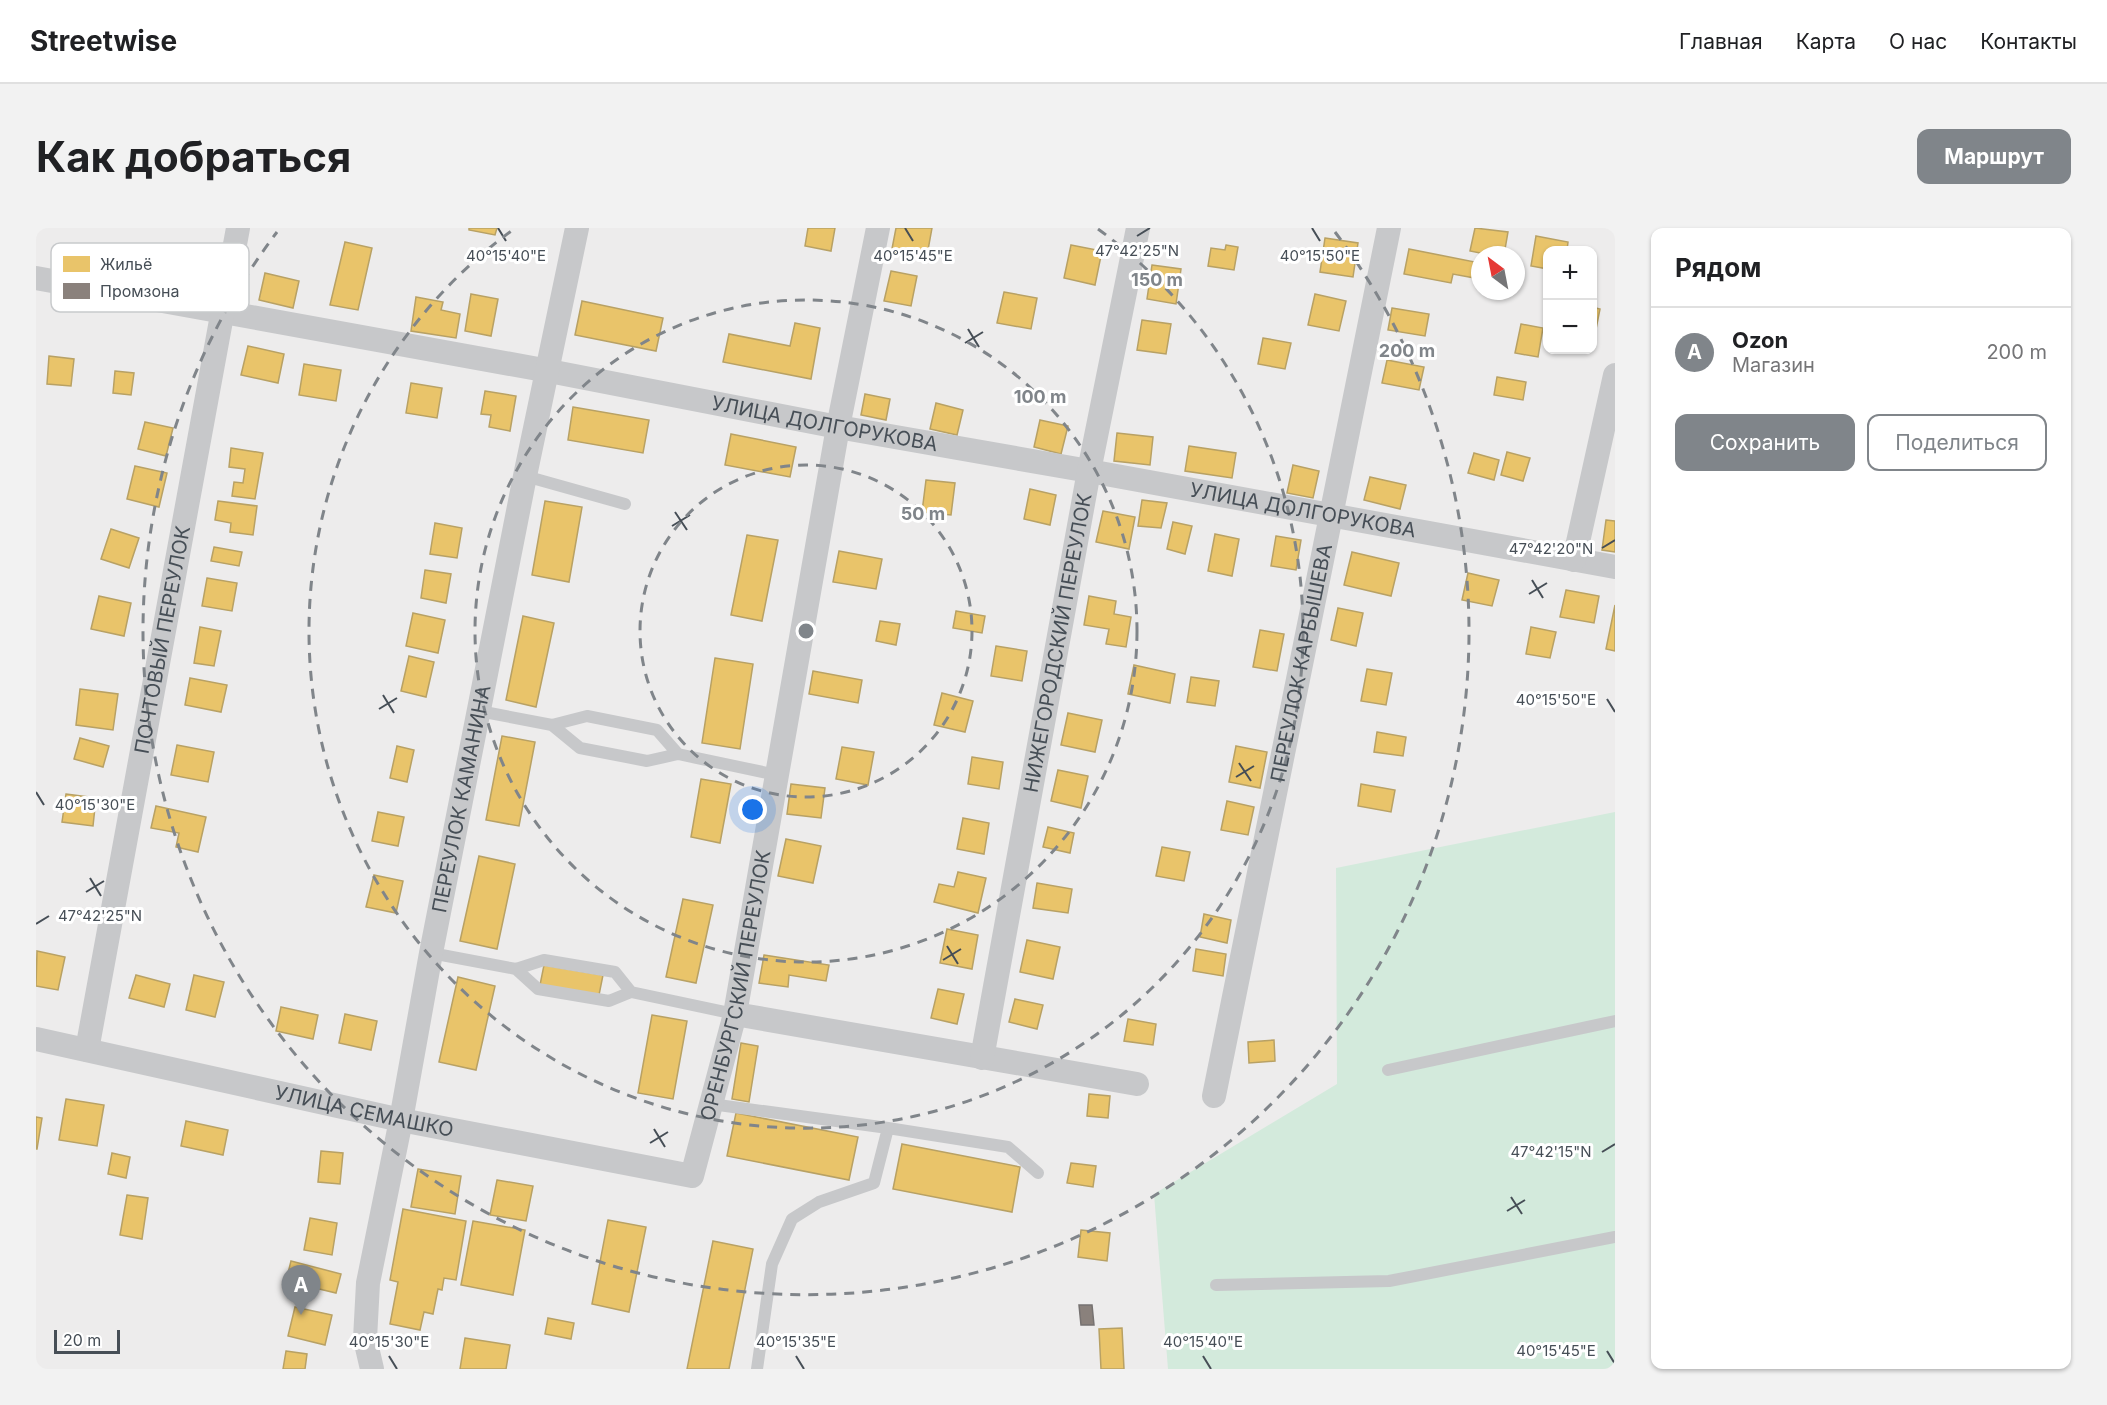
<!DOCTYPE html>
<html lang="ru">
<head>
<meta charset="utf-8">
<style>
  :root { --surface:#fff; --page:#f2f2f2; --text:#202124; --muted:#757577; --line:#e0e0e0; --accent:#80858a }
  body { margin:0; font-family:Inter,sans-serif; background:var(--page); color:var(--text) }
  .controls { position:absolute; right:18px; top:18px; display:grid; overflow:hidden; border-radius:12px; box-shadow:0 2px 4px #0004 }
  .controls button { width:54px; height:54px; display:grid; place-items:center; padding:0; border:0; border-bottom:2px solid var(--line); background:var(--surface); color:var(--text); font:30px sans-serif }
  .compass { position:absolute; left:1435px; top:18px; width:54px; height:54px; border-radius:50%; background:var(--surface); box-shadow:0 2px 4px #0004; rotate:328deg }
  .scale { position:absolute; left:18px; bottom:15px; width:66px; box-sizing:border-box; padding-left:6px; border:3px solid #464e56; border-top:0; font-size:16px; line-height:21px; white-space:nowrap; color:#464e56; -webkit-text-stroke:4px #fff; paint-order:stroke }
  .you { position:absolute; left:717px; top:582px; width:21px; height:21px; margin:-15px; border:4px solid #fff; border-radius:50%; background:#1a73e8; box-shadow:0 0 0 9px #1a73e833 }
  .badge { display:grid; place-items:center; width:39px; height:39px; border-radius:50%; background:var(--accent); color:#fff; font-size:20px; font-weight:700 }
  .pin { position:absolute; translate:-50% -50px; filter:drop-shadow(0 2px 3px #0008) }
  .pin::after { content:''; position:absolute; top:32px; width:21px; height:18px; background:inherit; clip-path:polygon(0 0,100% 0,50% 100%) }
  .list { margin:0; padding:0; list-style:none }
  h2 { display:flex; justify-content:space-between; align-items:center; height:78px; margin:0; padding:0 24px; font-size:26px }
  h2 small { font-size:20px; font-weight:400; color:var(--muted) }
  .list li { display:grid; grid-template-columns:39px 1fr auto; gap:18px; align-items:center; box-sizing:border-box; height:90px; padding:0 24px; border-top:2px solid var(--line) }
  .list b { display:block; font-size:22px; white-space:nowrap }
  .list p { margin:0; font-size:20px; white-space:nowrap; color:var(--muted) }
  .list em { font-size:20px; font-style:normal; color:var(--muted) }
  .actions { display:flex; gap:12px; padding:18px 24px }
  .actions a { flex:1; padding:14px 0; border:2px solid var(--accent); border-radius:12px; text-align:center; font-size:21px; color:var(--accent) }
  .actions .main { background:var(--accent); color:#fff }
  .map { position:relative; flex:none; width:1579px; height:1141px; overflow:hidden; border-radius:12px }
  header { display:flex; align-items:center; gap:36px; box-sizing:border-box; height:84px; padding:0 30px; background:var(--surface); border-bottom:2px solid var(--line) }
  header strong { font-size:28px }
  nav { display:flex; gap:33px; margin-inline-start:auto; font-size:21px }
  .intro { display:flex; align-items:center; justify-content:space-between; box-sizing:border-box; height:144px; padding:0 36px }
  h1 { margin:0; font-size:42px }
  .button { padding:15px 27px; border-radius:12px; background:var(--accent); color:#fff; font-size:21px; font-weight:700 }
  main { display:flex; gap:36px; padding:0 36px }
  aside { flex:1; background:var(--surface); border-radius:12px; box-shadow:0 2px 4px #0004 }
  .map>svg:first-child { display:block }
  .green { fill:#d3eadc }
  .homes { fill:#e9c46a; stroke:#b8a164; stroke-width:1.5 }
  .industry { fill:#8a817c; stroke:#767271; stroke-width:1.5 }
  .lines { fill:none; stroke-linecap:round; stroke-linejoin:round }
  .lane { stroke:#c7c8ca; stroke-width:12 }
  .street { stroke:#c7c8ca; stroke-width:24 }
  .ticks { fill:none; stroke:#464e56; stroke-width:2 }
  .ring { fill:none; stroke:#80858a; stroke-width:3; stroke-dasharray:10 8 }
  .labels { text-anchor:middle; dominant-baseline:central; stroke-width:6; stroke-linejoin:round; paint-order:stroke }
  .street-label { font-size:20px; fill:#464e56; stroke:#fff }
  .key { fill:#fff; stroke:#c8cacc; stroke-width:1.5 }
  .key-label { font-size:16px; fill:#464e56 }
  .ticks-label { font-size:15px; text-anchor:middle; fill:#464e56; stroke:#fff; stroke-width:6; stroke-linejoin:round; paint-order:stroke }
  .centre { fill:#80858a; stroke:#fff; stroke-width:3 }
  .ring-label { font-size:18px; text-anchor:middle; font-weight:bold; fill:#80858a; stroke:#fff; stroke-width:6; stroke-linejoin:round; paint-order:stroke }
</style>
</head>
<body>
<header>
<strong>Streetwise</strong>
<nav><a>Главная</a><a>Карта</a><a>О нас</a><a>Контакты</a></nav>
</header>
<div class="intro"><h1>Как добраться</h1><a class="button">Маршрут</a></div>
<main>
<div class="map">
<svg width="1579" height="1141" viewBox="0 0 1579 1141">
  <rect width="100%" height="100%" fill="#edecec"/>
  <path class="green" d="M1579,584V1141H1132L1118,966L1301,856L1300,640Z"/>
  <path class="homes" d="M433,0H461L459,7L433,2Z
    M772,0H799L795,23L769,18Z
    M860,0H896L890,33L855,26Z
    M1439,0L1472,4L1468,27H1454L1434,23Z
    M1500,8L1532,14L1531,22H1512V41L1495,38Z
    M1289,10L1322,15L1317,49L1284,44Z
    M309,14L336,20L322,82L294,77Z
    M1035,17L1066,23L1059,57L1028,50Z
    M1190,17L1202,19L1198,42L1172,38L1175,20L1189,22Z
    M1373,21L1444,35V51L1417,46L1415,55L1368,46Z
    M1116,37L1145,41L1140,76L1111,71Z
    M855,43L881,48L875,78L848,73Z
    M229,45L263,53L257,80L223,72Z
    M968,64L1001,70L995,101L961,95Z
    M435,66L462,71L455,108L429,103Z
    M1279,66L1310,73L1303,103L1272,97Z
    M380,69L407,74L405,82L424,86L420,110L375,103Z
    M546,73L627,90L620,123L539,107Z
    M1556,79L1564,81L1559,106L1556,105Z
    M1356,80L1393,86L1389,108L1352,102Z
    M1106,92L1135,96L1130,126L1101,122Z
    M759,95L784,100L775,151L687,134L693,106L754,118Z
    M1485,96L1507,100L1502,129L1479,125Z
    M1227,110L1255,115L1249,141L1222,136Z
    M212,118L248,126L242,155L205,147Z
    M13,128L38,131L35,158L11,156Z
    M1351,132L1388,139L1383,162L1346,155Z
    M268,136L305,142L300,173L263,167Z
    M79,143L98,145L95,167L77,165Z
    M1461,149L1490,154L1487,172L1458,167Z
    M375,155L406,160L401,190L370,185Z
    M449,163L480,168L474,203L453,199L455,187L445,186Z
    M829,166L854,171L850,192L825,187Z
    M900,175L927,182L921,207L894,201Z
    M537,179L613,192L607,225L532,212Z
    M1004,192L1032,198L1025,226L998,219Z
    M109,194L137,200L130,228L102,221Z
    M1081,205L1117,209L1114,237L1078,233Z
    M695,206L760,219L754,249L689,237Z
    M1153,218L1200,225L1196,250L1149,243Z
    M195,220L227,225L219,271L196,268L198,254L207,255L209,241L193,239Z
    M1471,224L1494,230L1487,253L1465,247Z
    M1438,225L1463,232L1458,252L1432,245Z
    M1257,237L1283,243L1277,270L1251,265Z
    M99,238L131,245L123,279L91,271Z
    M1334,249L1370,257L1364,281L1328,272Z
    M890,252L919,255L915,287L886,284Z
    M994,261L1020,267L1014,297L988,291Z
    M1106,272L1131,275L1125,300L1102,298Z
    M182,273L221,278L217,307L194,304L195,295L179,292Z
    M509,273L546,279L533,354L496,347Z
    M1067,283L1099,289L1093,321L1060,314Z
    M1570,292L1579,293V324L1566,322Z
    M1137,294L1156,298L1149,326L1131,321Z
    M399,295L426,300L421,330L394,326Z
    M75,301L103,310L93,340L65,331Z
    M1179,306L1203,311L1196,348L1172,343Z
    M711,307L742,312L726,393L695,387Z
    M1240,308L1265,312L1260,342L1235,338Z
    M178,319L206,324L203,338L175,333Z
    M803,323L846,331L840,361L797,354Z
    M1316,324L1363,335L1355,368L1308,357Z
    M389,342L415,346L410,375L385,370Z
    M1432,345L1463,352L1456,378L1426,372Z
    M171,350L201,355L196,383L166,378Z
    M1530,362L1563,368L1558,395L1524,389Z
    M63,368L95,375L88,408L55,401Z
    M1053,368L1080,373L1078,386L1095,389L1090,419L1070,416L1073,401L1048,397Z
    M1579,377V423L1570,421Z
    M1302,380L1327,385L1320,418L1295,412Z
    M920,383L949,388L946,405L917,400Z
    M377,385L409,392L402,425L370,418Z
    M487,388L518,395L500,479L470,472Z
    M844,393L864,396L860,417L840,413Z
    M164,399L185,403L178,438L158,435Z
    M1495,399L1520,404L1514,430L1490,426Z
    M1224,402L1248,406L1241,443L1217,439Z
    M960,418L991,423L986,453L955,448Z
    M373,428L398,434L390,469L365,463Z
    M679,430L717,436L704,521L666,515Z
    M1098,437L1139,446L1134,475L1092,466Z
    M1331,441L1356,445L1350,477L1325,473Z
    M777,443L826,452L822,475L773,466Z
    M1155,449L1183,453L1179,478L1151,474Z
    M154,450L191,457L185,484L149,477Z
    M44,461L82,466L77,502L40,497Z
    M906,465L937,473L929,504L898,497Z
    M1032,485L1066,492L1059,524L1025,517Z
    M1341,504L1370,509L1367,528L1338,524Z
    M466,508L499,514L483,598L450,592Z
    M44,510L73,518L67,539L38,531Z
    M141,517L178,524L172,554L135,547Z
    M361,518L378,522L371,554L354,550Z
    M1200,518L1231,524L1224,560L1193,554Z
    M806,519L838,524L832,557L800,551Z
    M936,529L967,534L963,561L932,556Z
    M1022,542L1052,548L1045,580L1015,573Z
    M665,551L695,556L684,615L655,609Z
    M755,556L789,560L785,590L751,586Z
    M1325,556L1359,562L1355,584L1322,578Z
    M30,566L60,570L57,598L26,594Z
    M1191,573L1218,579L1212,607L1185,602Z
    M120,578L170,589L162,624L140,619L143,605L115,600Z
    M342,584L368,589L362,618L336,613Z
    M927,590L953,595L948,626L921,621Z
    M1012,599L1038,605L1034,625L1007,619Z
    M750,611L785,618L777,655L742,648Z
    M1126,619L1154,624L1148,653L1120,648Z
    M443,628L479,636L461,721L424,713Z
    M922,644L950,650L942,685L898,674L903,656L918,659Z
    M338,647L367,653L360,685L330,679Z
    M1001,655L1036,661L1032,685L997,680Z
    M647,671L677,677L660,755L630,749Z
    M1168,686L1195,692L1191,715L1164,709Z
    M911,701L942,707L936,741L904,735Z
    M991,712L1024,719L1017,751L984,744Z
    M1160,721L1190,726L1187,748L1157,743Z
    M1,723L29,729L22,762L0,758Z
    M728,727L793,737L790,753L753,747L752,759L723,755Z
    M508,737L567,747L563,767L504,757Z
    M100,747L134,756L128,779L93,770Z
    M158,747L188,754L179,789L150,782Z
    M422,749L459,758L440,842L403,834Z
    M902,761L928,766L921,796L895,790Z
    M979,771L1007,777L1001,801L973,794Z
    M245,779L282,787L277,811L240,803Z
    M309,786L341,793L335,822L303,815Z
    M616,787L651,793L637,871L602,865Z
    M1092,791L1120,796L1117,817L1088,813Z
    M1238,812L1239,833L1213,835L1212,814Z
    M705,815L722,818L713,874L696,871Z
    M1053,866L1074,868L1072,890L1051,888Z
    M30,871L68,877L61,918L23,912Z
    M700,885L822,909L813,952L691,928Z
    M0,889L6,890L1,921H0Z
    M150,893L192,902L187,927L145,918Z
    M866,916L984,939L976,984L857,961Z
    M285,923L307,925L304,956L282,954Z
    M76,925L94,929L90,950L72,946Z
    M1035,935L1060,938L1057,959L1031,955Z
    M382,941L425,948L419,986L375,979Z
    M461,952L497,958L490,993L454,987Z
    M91,967L112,970L106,1011L84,1007Z
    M367,981L430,993L420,1052L408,1050L406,1062L402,1061L397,1086L388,1084L384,1102L354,1096L362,1054L354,1052Z
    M274,990L301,995L296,1027L268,1022Z
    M572,992L610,999L593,1084L556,1076Z
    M437,993L489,1002L477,1067L425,1057Z
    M1045,1002L1074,1005L1071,1033L1042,1029Z
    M677,1013L717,1021L693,1141H651Z
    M255,1033L305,1046L300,1065L250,1053Z
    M259,1079L296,1087L289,1117L252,1108Z
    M512,1090L538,1095L535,1111L509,1106Z
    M1086,1100L1088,1141H1065L1063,1101Z
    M429,1110L474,1117L470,1141H424Z
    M250,1123L271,1126L269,1141H247Z"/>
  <path class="industry" d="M1043,1077H1056L1058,1097H1045Z"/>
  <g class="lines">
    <path class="lane" d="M489,248L589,276
      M443,483L516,497L551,488L621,502L642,526L741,547
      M516,497L544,520L611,533L642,526
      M395,725L480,741L508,732L579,744L595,764L699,786
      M480,741L502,761L573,773L595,764
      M1352,842L1579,793
      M675,876L852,900
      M1180,1057L1353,1053L1579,1009
      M721,1141L736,1036L756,991L783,974L838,955L852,900L972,919L1002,945"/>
    <g class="street">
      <path id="s1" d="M0,50L513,143L802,199L1053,243L1579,339"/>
      <path d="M1538,332L1579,147"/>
      <path d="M699,786L1101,856"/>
      <path id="s2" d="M0,811L365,892L656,948L699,786L802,199L842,0"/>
      <path id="s3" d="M51,822L202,0"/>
      <path id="s4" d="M946,830L1053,243L1102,0"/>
      <path id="s5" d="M1178,868L1353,0"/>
      <path id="s6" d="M336,1141L329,1111L332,1055L365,892L395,725L489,248L541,0"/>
    </g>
  </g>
  <path class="ticks" d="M462,0L470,13M869,0L877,13M1276,0L1284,13M1101,8L1114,0M932,101L943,119M929,115L947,104M639,284L651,302M636,298L654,287M1566,320L1579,312M1496,352L1507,370M1493,366L1511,355M347,467L358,485M1571,471L1579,484M343,481L361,470M1203,535L1215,553M1200,549L1218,538M0,564L8,577M54,650L65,668M50,664L68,653M0,696L13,688M911,718L922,736M907,732L925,721M618,901L629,919M614,915L632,904M1566,924L1579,916M1475,969L1486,986M1471,983L1489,972M1571,1123L1579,1136M353,1128L361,1141M760,1128L768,1141M1167,1128L1175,1141"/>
  <g class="ring">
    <circle cx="770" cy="403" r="166"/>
    <circle cx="770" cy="403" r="331"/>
    <path d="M1062 1A497 497 0 1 1 478 1"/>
    <path d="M1299 4A663 663 0 1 1 241 4"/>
  </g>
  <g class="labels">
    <g class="street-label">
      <text stroke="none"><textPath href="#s1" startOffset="802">УЛИЦА ДОЛГОРУКОВА</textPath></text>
      <text stroke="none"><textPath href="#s1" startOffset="1288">УЛИЦА ДОЛГОРУКОВА</textPath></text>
      <text stroke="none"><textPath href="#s3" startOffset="417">ПОЧТОВЫЙ ПЕРЕУЛОК</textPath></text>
      <text stroke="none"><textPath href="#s4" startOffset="422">НИЖЕГОРОДСКИЙ ПЕРЕУЛОК</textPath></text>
      <text stroke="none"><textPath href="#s5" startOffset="442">ПЕРЕУЛОК КАРБЫШЕВА</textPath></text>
      <text stroke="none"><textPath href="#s6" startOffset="580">ПЕРЕУЛОК КАМАНИНА</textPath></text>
      <text stroke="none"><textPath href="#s2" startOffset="866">ОРЕНБУРГСКИЙ ПЕРЕУЛОК</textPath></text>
      <text stroke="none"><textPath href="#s2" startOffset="336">УЛИЦА СЕМАШКО</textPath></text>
    </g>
  </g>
  <rect x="15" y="15" width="198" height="69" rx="9" class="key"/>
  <rect x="27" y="28" width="27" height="16" fill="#e9c46a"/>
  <rect x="27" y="55" width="27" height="16" fill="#8a817c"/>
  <g class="key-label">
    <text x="64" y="42">Жильё</text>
    <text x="64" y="69">Промзона</text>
  </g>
  <g class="ticks-label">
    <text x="1101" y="28">47°42'25"N</text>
    <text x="470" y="33">40°15'40"E</text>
    <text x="1284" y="33">40°15'50"E</text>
    <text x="877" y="33">40°15'45"E</text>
    <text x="1515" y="326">47°42'20"N</text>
    <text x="1520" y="477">40°15'50"E</text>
    <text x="59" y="582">40°15'30"E</text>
    <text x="64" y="693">47°42'25"N</text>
    <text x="1515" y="929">47°42'15"N</text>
    <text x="353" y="1119">40°15'30"E</text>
    <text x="760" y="1119">40°15'35"E</text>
    <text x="1167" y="1119">40°15'40"E</text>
    <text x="1520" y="1128">40°15'45"E</text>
  </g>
  <circle cx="770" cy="403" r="9" class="centre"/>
  <g class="ring-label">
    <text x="1121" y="58">150 m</text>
    <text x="1371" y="129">200 m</text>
    <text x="1004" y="175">100 m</text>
    <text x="887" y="292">50 m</text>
  </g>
</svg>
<div class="controls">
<button>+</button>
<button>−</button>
</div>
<svg class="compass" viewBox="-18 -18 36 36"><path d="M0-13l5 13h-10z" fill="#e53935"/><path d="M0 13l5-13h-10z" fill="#757577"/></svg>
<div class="scale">20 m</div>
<div class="you"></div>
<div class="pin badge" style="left:265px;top:1087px">A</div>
</div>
<aside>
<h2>Рядом<small></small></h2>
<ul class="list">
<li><span class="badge">A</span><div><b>Ozon</b><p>Магазин</p></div><em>200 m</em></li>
</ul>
<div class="actions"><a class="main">Сохранить</a><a>Поделиться</a></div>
</aside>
</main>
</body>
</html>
